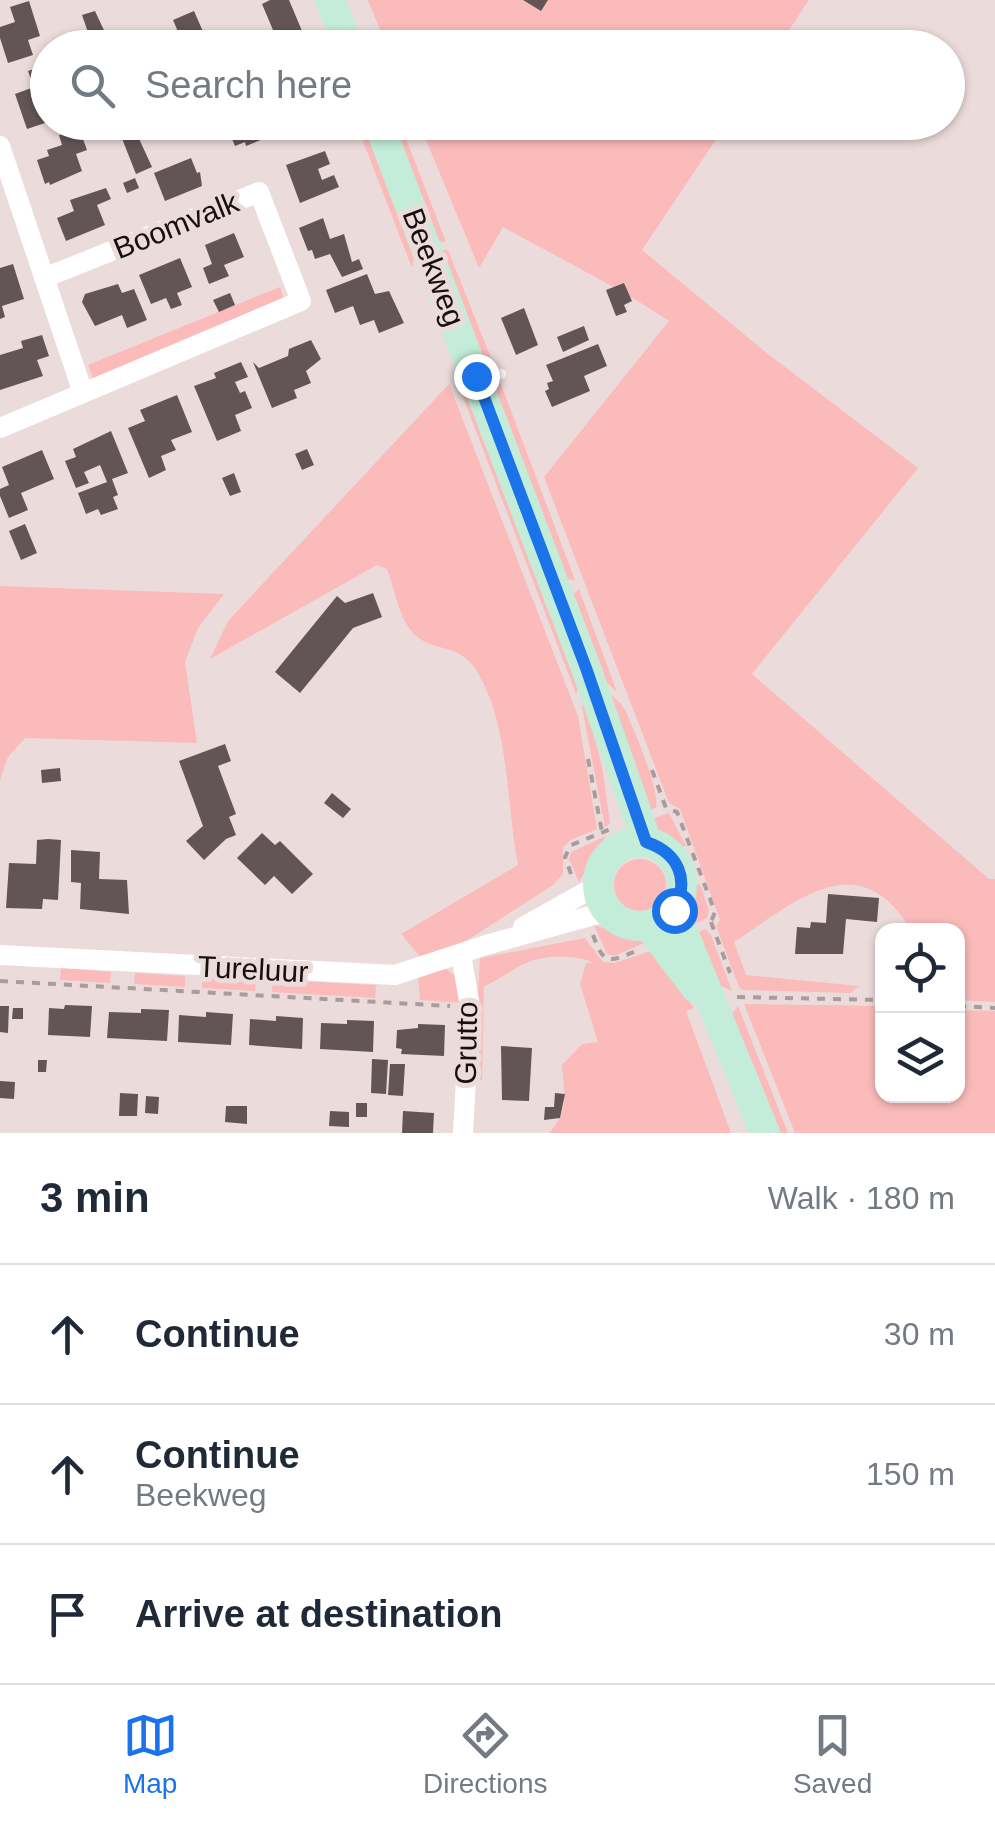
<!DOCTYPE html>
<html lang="en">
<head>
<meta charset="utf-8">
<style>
  :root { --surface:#fff; --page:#f6f6f7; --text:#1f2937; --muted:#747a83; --line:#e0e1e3; --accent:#1a73e8 }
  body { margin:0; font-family:Helvetica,sans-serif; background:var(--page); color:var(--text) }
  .controls { position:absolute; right:30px; bottom:30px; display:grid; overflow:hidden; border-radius:20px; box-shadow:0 2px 8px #0004 }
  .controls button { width:90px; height:90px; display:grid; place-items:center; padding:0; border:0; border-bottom:2px solid var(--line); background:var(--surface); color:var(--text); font:50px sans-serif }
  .stop { position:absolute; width:30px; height:30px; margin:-22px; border:8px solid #1a73e8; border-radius:50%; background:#fff }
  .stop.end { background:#1a73e8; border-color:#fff; box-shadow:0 2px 10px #0008 }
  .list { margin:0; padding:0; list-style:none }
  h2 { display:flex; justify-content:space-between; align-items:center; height:130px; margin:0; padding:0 40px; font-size:42px }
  h2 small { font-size:32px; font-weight:400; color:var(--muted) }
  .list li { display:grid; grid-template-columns:65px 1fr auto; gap:30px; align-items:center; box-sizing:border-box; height:140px; padding:0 40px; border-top:2px solid var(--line) }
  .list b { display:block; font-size:38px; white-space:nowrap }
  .list p { margin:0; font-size:32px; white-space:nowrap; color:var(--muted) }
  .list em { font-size:32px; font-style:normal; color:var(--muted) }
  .icon { flex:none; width:55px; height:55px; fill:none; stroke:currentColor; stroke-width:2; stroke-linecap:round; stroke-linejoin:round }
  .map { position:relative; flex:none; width:995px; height:1133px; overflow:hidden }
  .search { position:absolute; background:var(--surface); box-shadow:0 2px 8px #0004; left:30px; right:30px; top:30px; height:110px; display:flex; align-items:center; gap:25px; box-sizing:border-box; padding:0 35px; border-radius:55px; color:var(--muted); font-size:38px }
  .sheet { height:550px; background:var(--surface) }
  nav { display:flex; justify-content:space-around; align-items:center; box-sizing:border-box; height:140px; border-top:2px solid var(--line); background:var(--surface); font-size:28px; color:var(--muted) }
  nav a { display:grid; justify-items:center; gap:5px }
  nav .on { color:var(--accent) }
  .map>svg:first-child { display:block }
  .green { fill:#fbbbba }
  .building { fill:#635555 }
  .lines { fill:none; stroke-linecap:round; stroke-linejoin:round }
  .path { stroke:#a99c9c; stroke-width:4; stroke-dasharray:8 8; stroke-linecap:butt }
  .lane { stroke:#fff; stroke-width:10 }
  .street { stroke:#fff; stroke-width:20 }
  .secondary { stroke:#c3edd9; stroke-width:30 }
  .route { stroke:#1a73e8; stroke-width:12 }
  .labels { text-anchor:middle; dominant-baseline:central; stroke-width:10; stroke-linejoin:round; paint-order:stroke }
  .street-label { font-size:30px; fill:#15100f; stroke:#ecdbdb }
</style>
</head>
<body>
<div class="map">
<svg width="995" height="1133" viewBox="0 0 995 1133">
  <rect width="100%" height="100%" fill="#ecdbdb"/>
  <path class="green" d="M368,0H809L777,48L387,47Z
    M356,123H367L414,257L412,268Z
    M390,123H400L446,242H436Z
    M419,123H727L642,250L768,354L918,468L752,674L989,879H995V1002L958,1000V931L911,930C858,842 794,903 734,942L746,975L859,986L850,993L742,990L739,987L716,926L720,920L680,809L669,803L544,477L669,321C616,286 559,258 503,227L479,268Z
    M440,250H448L495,368H484Z
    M280,287L284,299L94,382L88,365Z
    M499,379L575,580L565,579L491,389Z
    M457,381L467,382L581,679L576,694Z
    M449,384L578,716L597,829L571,840L563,847V874L553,885L463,943L422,959L401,934L518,865C506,804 510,720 474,667C459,646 439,651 420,639C399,625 396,591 387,569L377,565L210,659L228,621Z
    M0,586L224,594L198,628L185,662L197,743L25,738L8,757L0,780Z
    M579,589L617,692L604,680L571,597Z
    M609,693C615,698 621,703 625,710C634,729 660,790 656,808L645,811Z
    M584,697L602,766L610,823L605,828L582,707Z
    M669,813L686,846L680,847L659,833L649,820Z
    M606,836L579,882L569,859L571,852Z
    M614 885a26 26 0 1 1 52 0a26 26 0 1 1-52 0Z
    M700,884L709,910L707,918L689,926L688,914L694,886Z
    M594,925L639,939L644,943L614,956L607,954Z
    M705,929L711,935L732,991L714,983L690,936Z
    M585,938L603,962L614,963L654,950L694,1008L686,1011L731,1133H549C570,1111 564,1094 562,1065L582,1044L598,1042L580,984L586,963H592C579,954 542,956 528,962C513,968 500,980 484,986L482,1081L473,1077L480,958Z
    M443,967L457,977L462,1003L420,1000L418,976Z
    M61,968L111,972L110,983L60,980Z
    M135,973L185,976V987L134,984Z
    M203,976L256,979L255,991L202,988Z
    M273,980L376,985L375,998L272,992Z
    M744,1004L882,1006V1096H958V1010L995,1011V1133H795Z
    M738,1006L788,1133H777L730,1017Z"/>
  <path class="building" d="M270,0H289L305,38L284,48H271L265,34L273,30L262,4Z
    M523,0H548L541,11Z
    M29,1L40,36L28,40L33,55L8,63L0,38V27L15,22L10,7Z
    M95,11L109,41L93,47L82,15Z
    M194,11L208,43L198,48H185L173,20Z
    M46,65L48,122L27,129L15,94L34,87L28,71Z
    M115,122H129L132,128L120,133Z
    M225,122H256L263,139L246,146L245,142L235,146Z
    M283,122H308L300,140L279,131Z
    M79,128L87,150L76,154L82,171L50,185L49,182L45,184L37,160L49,156L47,150L62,145L59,135Z
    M135,130L152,167L136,174L121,136Z
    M325,151L330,164L318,169L322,180L334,175L339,187L300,203L286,165Z
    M191,158L197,173L200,172L202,186L165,201L154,173Z
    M135,178L139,188L127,193L123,183Z
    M106,188L111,199L97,205L105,225L66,241L57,218L74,211L70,200Z
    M323,218L330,239L344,234L352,262L359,259L363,269L342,277L330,254L315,259L312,250L308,251L299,228Z
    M234,233L244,257L224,265L229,276L209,284L203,268L212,264L205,245Z
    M180,258L192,287L177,293L182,305L171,309L166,298L151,304L139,275Z
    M13,264L24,299L2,306L5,317L0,319V268Z
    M367,274L375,294L389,291L404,323L379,333L374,320L360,325L353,306L335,313L326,290Z
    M624,283L632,301L624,305L627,312L616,316L606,290Z
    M118,284L122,293L134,289L147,320L127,328L122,315L95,326L82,302L85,294Z
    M230,293L235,305L219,312L213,300Z
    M524,308L538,345L516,355L501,318Z
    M584,326L589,340L563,352L557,337Z
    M42,335L49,356L37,360L43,376L0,390V355L23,348L21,341Z
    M311,340L321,359L306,371L311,383L294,390L297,398L272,408L253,362L259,368L288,356L289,349Z
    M598,344L607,366L584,376L590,391L552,407L545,391L549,389L547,383L553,381L546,365Z
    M241,362L248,377L235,382L240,393L245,391L252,408L235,415L241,431L217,441L194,386L216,378L214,373Z
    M177,395L192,432L171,440L176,450L161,456L166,470L149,478L128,428L145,421L140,410Z
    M111,431L128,473L112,479L118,495L113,497L118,509L101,515L98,509L86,514L78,493L107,482L100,465L84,472L89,483L76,488L65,461L76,457L73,449Z
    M307,449L314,465L302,470L295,454Z
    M42,450L54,479L21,493L28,510L9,518L0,496V489L9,485L2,467Z
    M234,473L241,492L230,496L222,478Z
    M25,524L37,553L21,560L9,531Z
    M373,593L382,617L353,628L300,693L275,672L337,596L345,603Z
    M225,744L231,761L218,766L236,814L229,817L236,835L226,839L204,860L186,841L203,826L179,761Z
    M60,768L61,781L42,783L41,770Z
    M332,793L351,809L343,818L324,803Z
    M262,833L275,845L280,841L313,874L292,894L274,876L265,885L237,858Z
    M48,839L61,840L58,900L43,899L42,909L6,908L9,863L36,864L37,840Z
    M71,850L100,852L99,879L127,880L129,914L80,909L81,883L71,882Z
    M828,894L879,898L877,922L846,919L843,954H795L797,927L810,928L811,922L826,923Z
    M65,1005L92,1006L90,1037L48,1035L49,1008L64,1009Z
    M0,1006H9L8,1033L0,1032Z
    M13,1008H23V1019H12Z
    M141,1009L169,1010L167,1041L107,1038L109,1012L141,1013Z
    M206,1012L233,1014L231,1045L178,1042L179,1015L206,1017Z
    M276,1016L303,1018L302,1049L249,1045L250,1019L276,1021Z
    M347,1020L374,1021L373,1052L320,1049L321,1023L347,1024Z
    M418,1024L445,1025L444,1056L401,1054L402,1049L396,1048L397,1030L418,1028Z
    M501,1046L532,1048L529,1101L502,1100Z
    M372,1059L388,1060L386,1094L371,1093Z
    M38,1060H47L46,1072H38Z
    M390,1064H405L403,1096L388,1095Z
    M0,1081L15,1082L14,1099L0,1098Z
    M120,1093L138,1094L137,1116H119Z
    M555,1093L565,1094L560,1118L544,1120L545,1107H554Z
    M146,1096L159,1097L158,1114L145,1113Z
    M356,1103H367V1117H356Z
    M226,1106H247V1124L225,1122Z
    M330,1111L349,1112V1127L329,1126Z
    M403,1111L434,1113L433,1133H402Z"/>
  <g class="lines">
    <path class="path" d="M588,759L602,832
      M652,770L666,808L677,812L715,912L711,922
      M571,874L565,857L571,845L616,827
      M711,922L730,973
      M593,935C604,966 609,962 636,951
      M0,981L450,1006
      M737,997L882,1000
      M958,1006L995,1008"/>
    <path class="lane" d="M477,376L501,374"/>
    <path class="street" d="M0,146L83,393
      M0,428L301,301L259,192L44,278
      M523,927L598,885
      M461,954L470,1007L463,1133
      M0,955L395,975L486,945L608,911"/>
    <path class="secondary" d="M330,0L349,48
      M378,122L586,668L647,842
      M598 884a42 42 0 1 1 84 0a42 42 0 1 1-84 0Z
      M674,910L765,1133
      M648,925L696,988"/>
  </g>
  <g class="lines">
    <path class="route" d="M476,376L586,668L646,842C679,853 690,880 674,910"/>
  </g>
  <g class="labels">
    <g class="street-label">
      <text transform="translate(176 225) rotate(-22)">Boomvalk</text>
      <text transform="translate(434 267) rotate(69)">Beekweg</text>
      <text transform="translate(253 969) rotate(3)">Tureluur</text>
      <text transform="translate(466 1043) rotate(-89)">Grutto</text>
    </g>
  </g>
</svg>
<div class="controls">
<button><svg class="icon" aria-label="locate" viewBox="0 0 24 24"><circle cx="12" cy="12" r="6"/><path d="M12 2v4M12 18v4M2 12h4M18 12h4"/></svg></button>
<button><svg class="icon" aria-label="layers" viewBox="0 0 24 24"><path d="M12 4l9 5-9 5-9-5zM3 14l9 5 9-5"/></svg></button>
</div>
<div class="stop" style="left:674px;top:910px"></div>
<div class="stop end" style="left:476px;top:376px"></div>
<div class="search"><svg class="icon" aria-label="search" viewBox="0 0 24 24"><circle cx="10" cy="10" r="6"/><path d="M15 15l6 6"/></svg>Search here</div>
</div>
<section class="sheet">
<h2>3 min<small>Walk · 180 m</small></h2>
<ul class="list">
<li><svg class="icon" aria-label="ahead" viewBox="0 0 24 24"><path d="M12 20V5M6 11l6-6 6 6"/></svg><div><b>Continue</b></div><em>30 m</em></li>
<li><svg class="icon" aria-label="ahead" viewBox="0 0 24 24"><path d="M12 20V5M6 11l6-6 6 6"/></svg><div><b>Continue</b><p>Beekweg</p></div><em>150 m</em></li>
<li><svg class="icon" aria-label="arrive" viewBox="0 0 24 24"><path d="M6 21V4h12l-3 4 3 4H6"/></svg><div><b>Arrive at destination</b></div></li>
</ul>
</section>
<nav>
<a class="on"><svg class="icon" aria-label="map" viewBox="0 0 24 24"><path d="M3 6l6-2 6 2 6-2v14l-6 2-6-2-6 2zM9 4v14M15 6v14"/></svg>Map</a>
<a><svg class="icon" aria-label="directions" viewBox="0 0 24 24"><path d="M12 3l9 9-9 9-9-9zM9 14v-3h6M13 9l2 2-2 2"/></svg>Directions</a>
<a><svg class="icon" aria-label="saved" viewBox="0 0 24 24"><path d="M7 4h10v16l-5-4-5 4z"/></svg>Saved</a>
</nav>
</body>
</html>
